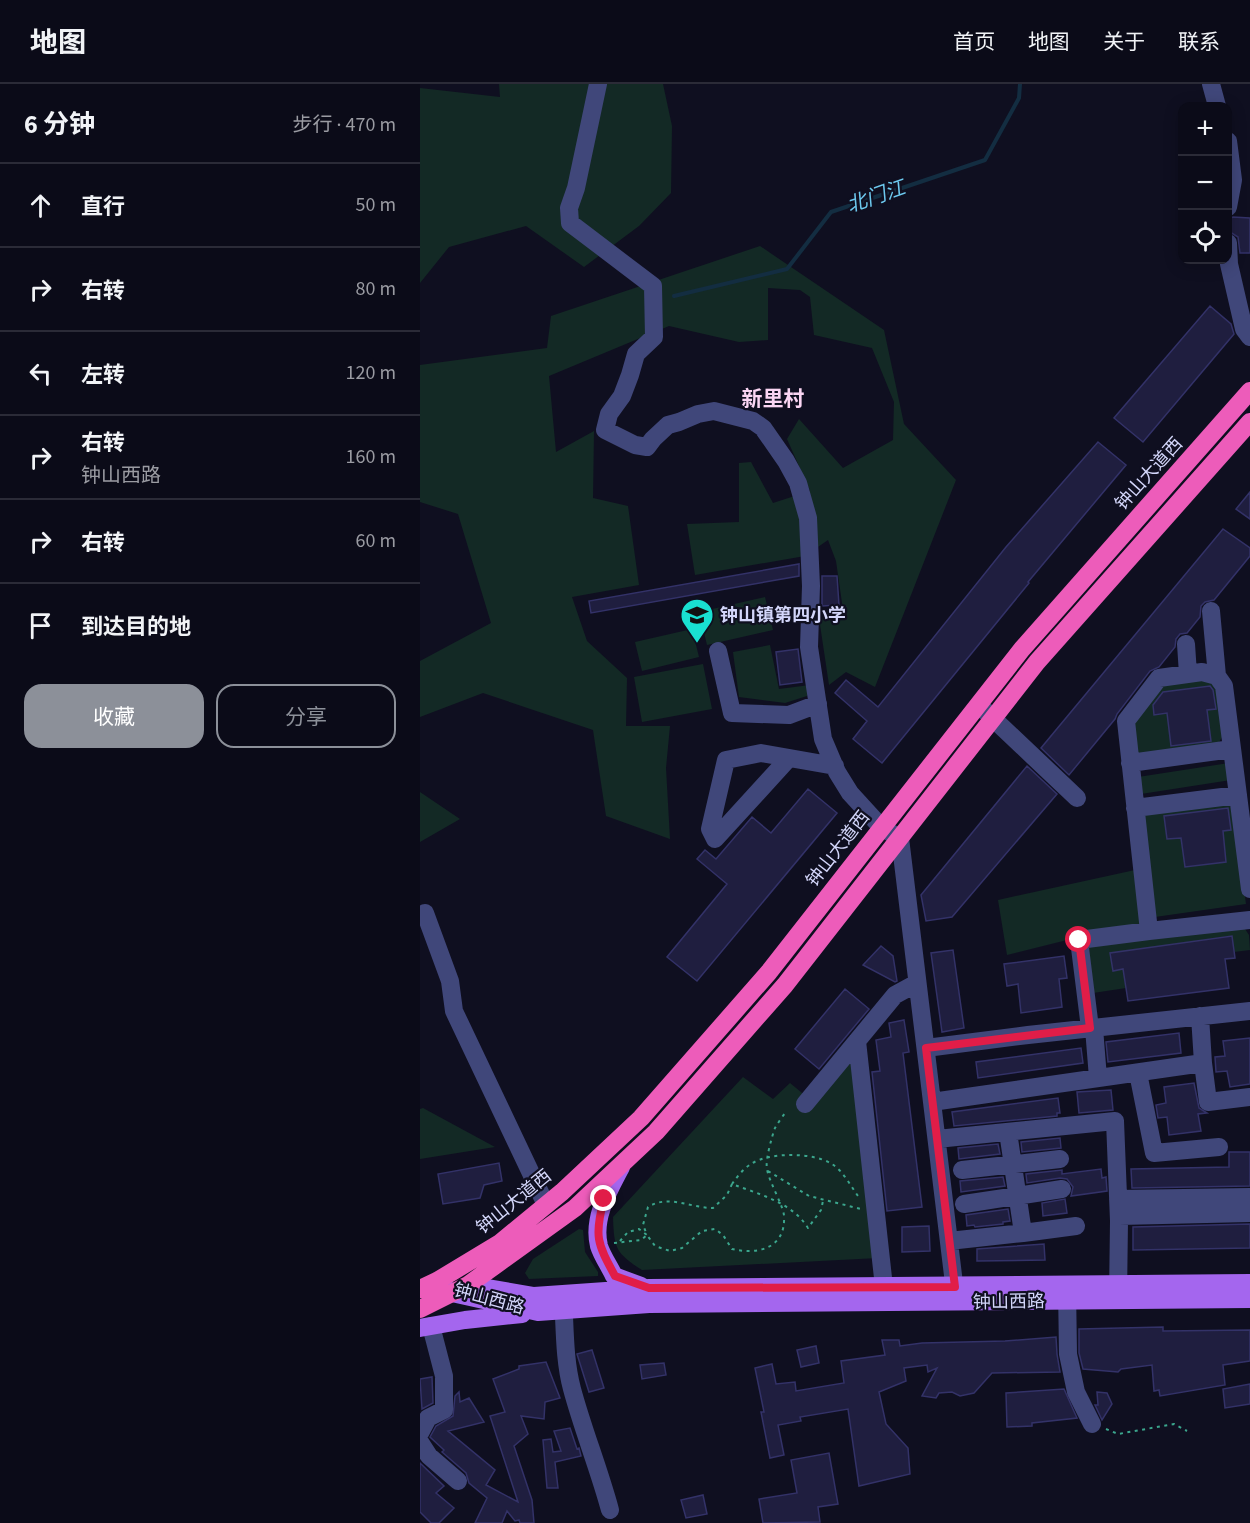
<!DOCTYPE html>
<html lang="zh">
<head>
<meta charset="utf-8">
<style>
  :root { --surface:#0b0b18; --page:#141421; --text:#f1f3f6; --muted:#9a9ba2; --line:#2b2b37; --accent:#8c9099 }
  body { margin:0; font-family:"Source Sans 3","Noto Sans SC",sans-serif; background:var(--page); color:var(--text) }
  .controls { position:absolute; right:18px; top:18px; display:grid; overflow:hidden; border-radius:12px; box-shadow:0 3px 15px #0003 }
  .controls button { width:54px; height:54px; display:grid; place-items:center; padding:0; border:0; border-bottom:2px solid var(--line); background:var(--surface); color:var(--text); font:30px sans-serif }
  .stop { position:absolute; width:18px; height:18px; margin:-14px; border:4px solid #e11d48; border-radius:50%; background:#fff }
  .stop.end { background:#e11d48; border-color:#fff; box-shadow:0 2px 6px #0008 }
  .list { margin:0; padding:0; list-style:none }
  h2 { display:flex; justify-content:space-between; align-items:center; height:78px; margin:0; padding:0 24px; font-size:26px }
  h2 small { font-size:20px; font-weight:400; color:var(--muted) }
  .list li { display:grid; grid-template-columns:39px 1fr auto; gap:18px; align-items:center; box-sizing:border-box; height:84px; padding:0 24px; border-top:2px solid var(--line) }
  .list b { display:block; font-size:22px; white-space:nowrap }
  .list p { margin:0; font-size:20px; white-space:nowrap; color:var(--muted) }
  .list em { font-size:20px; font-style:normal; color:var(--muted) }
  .actions { display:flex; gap:12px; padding:18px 24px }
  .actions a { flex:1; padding:14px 0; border:2px solid var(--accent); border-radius:18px; text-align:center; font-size:21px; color:var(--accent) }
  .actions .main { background:var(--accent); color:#fff }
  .icon { flex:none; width:33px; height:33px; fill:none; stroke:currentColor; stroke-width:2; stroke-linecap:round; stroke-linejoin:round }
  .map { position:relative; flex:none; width:830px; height:1439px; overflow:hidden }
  header { display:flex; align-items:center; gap:36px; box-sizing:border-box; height:84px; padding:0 30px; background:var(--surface); border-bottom:2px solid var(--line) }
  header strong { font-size:28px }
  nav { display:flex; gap:33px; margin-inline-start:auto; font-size:21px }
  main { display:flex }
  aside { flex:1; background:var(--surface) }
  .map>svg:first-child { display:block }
  .green { fill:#132925 }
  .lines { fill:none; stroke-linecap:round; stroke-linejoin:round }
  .stream { stroke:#132d41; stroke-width:4 }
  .building { fill:#1f1e3f; stroke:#333268; stroke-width:1.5 }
  .path { stroke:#3ba68d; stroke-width:2; stroke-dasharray:3 4.5; stroke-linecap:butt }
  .minor { stroke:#40477a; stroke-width:18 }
  .major { stroke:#a466ee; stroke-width:18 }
  .highway { stroke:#ed5cba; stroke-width:18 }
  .route { stroke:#e11d48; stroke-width:8 }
  .labels { text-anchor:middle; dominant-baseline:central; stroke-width:4.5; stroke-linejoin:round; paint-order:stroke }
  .street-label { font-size:18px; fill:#d3d6fa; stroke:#0f0f20 }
  .poi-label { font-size:18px; font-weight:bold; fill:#d3d6fa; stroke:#0f0f20; text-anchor:start }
  .water-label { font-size:20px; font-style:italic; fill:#6dc9ef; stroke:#0f0f20 }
  .quarter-label { font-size:21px; font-weight:bold; fill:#fad5f3; stroke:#0f0f20 }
</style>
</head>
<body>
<header>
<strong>地图</strong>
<nav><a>首页</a><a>地图</a><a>关于</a><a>联系</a></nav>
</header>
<main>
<aside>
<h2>6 分钟<small>步行 · 470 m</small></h2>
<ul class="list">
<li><svg class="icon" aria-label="ahead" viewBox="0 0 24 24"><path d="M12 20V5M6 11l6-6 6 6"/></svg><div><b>直行</b></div><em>50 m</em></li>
<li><svg class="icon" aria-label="right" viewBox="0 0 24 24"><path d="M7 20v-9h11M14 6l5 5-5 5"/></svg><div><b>右转</b></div><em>80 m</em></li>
<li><svg class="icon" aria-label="left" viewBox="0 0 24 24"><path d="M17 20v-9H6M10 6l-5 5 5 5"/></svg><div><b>左转</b></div><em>120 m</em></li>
<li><svg class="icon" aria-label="right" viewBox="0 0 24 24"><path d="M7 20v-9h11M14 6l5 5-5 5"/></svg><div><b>右转</b><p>钟山西路</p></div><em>160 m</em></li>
<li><svg class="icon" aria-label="right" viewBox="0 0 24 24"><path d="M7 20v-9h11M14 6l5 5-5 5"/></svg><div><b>右转</b></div><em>60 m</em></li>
<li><svg class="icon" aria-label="arrive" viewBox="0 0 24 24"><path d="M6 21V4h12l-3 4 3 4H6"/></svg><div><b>到达目的地</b></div></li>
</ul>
<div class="actions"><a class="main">收藏</a><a>分享</a></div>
</aside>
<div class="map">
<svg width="830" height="1439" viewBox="0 0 830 1439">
  <rect width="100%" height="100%" fill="#0f0f20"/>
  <path class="green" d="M79,0H243L252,42L251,109L219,142L164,183L106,142L29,163L0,199V4L80,13Z
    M340,162L464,246L484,340L536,396L455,603L426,588L409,601L399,534L423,526L416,477L408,456L385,472L275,491L267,440L319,438V379L331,378L353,419L390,407L367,355L379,335L423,384L473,356L474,318L452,264L394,251L390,213L380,206L348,204V256L319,258L249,242L129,292L136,368L174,347L173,414L208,422L219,501L152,513L167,557L207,594L206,642H250L246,684L250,755L186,732L173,646L63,609L0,633V577L71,539L38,430L0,418V281L127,264L131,232Z
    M345,513L353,546L287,561L279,528Z
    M272,545L279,573L222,587L215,558Z
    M350,561L359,605L390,601L387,612L365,619L319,613L313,568Z
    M283,580L292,625L222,638L214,593Z
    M787,594L799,601L805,648L798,660L714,672L709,636L740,597Z
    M809,679L811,696L721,710L718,693Z
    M0,708L40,735L0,758Z
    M809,720L814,728L826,820L735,833L723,729Z
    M715,786L724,844L659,853L587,871L578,816Z
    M823,842L829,851L830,866L814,868L811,852L690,869L693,887L710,884L704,892L706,904L673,909L665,861Z
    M431,971L458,1174L222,1186C196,1169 194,1165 193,1133L323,993L353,1015L370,999L393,1018Z
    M3,1024L75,1063L0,1075V1025Z
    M159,1145L163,1146L165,1168L178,1188V1192L109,1195L105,1189L113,1175Z"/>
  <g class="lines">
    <path class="stream" d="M254,212L367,185L411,128L565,76L599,14L600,0"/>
  </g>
  <path class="building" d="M813,133L830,134V169H820L818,153L810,148L811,134Z
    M790,222L811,240L814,250L723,358L694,334Z
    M678,358L706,381L608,498L609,499L462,679L433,655L447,637L415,609L426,596L458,623L586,463Z
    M830,408V435L816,425Z
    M803,445L830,464V472L794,516L785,518L781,522L780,533L767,549L760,550L756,555L755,563L739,583L730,587L697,630L695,635L649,691L621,664Z
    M379,480V492L171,529L169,517Z
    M402,492H417L419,521L402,522Z
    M378,565L382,598L360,601L356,568Z
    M790,602L793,606L796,625L787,626L791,657L751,662L747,629L734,631L733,621L743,608Z
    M607,682L637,710L532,833L506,837L501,811Z
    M388,705L417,729L277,897L247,873L307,800L277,775L285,766L296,775L332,733L351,749Z
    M808,724L811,746L803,747L806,778L765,783L761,754L747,755L744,732Z
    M812,852L815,874L805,875L809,904L708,917L703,885L693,887L690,869Z
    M461,862L473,872L477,897L475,898L443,881Z
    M533,866L544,944L522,948L511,869Z
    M644,872L647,894L639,895L642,923L601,929L598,900L587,902L584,880Z
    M425,905L449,925L399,985L375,965Z
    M484,936L489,968L483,969L502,1123L467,1127L452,988L460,987L456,956L471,953L469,939Z
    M759,949L761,969L688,978L686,958Z
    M830,954V1000L810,1003L807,987L796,988L795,973L805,972L803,957Z
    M661,964L663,979L558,994L556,978Z
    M774,999L779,1024L787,1029L778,1030L781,1047L749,1051L747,1033L738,1034L736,1021L746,1019L744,1003Z
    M691,1006L693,1026L659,1029L657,1008Z
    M638,1014L640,1029H637V1032L534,1042L532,1028Z
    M640,1054L641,1064L602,1068L601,1058Z
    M578,1060L580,1070L539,1075L538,1064Z
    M809,1068H830V1102L712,1104L711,1085L809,1083Z
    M79,1079L82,1097L64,1101L60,1114L23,1120L18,1090Z
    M681,1085L682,1094L686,1093L687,1107L651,1112L653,1103L647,1095L640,1094L607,1099L606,1090L642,1086V1090Z
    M583,1093L585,1102L541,1108L540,1097Z
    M645,1115L647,1129L623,1132L622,1119Z
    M588,1125L590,1137L583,1138V1140L555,1143L554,1141L547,1142L546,1131Z
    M830,1140V1164L713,1166V1143Z
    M509,1142L510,1167L482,1168V1143Z
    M624,1160L625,1176L557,1177V1165Z
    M743,1243V1247L830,1246V1277L803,1281L805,1301L740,1312L739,1306L734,1307L732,1281L701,1285L698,1288L663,1285L659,1269V1245Z
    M636,1253L637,1270L640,1288L572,1289L554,1309L540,1312L532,1308L519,1309L516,1314L502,1312L517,1284L508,1288L507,1281L484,1284L486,1297L459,1308L466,1340L488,1364L490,1390L439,1402L428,1325L380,1333L381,1337L358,1341L364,1371L350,1374L341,1328H344L335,1284L352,1280L356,1300L375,1298L376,1307L424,1299L421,1277L465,1271L462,1256H479L480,1262L502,1259L585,1257Z
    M396,1262L399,1279L381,1283L377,1266Z
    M172,1266L184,1304L169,1308L157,1270Z
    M126,1278L140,1314L125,1318L124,1335L101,1332L108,1350L94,1362L112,1416L114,1439H100L99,1436L95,1437L87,1427L82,1439H55L67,1414L49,1399L46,1389L22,1368L24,1366L10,1353L16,1342L33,1332L35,1312L39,1308L40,1318L49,1314L64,1338L28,1347L75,1386L66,1401L98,1418L70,1332L85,1328L73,1295L99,1285V1282Z
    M244,1279L246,1291L222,1295L220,1281Z
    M12,1293L13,1319L2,1325L0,1295Z
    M830,1300V1320L805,1324L803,1305Z
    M644,1305L657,1334L612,1339V1342L587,1343L586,1309Z
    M677,1308L687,1309L692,1320L682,1336L675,1321H678Z
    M150,1344L157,1365L159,1364L161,1372L135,1378L138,1404H127L123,1356L131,1355L133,1368L141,1367L134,1347Z
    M409,1369L418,1420L398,1423L400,1438L343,1439L339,1415L377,1409L371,1376Z
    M0,1379L24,1402L16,1409L34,1424L19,1439H11L0,1428Z
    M283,1411L287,1430L266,1434L261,1416Z"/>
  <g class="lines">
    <path class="path" d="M348,1087L389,1112L441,1125
      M312,1100C317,1093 323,1085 331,1080C349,1068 393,1068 412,1080C423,1087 430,1101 438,1112
      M200,1157L208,1148L219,1145L227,1151L223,1141L228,1123C249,1110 270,1124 293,1124L307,1111L312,1100C338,1110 372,1118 388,1144L401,1126L403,1117
      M194,1159L221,1156L227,1151L235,1162L250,1167L262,1164L282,1147L295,1145L303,1151L312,1165C337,1171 366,1165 364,1132C364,1123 349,1098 347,1085C345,1077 352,1052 355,1044C358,1039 362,1033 365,1029
      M686,1345L698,1350L754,1340L767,1347"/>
    <path class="minor" d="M178,0L156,104L149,124L150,139L233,202L234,253L216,270L210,291L202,312L189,330L185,346L215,361L227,363L233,355L248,341L259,338L278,330L294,327L333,337L343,344L366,377L378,399L388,434L391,502L389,563L403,655L417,688L430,709L462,744L480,754L536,1216
      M791,0L797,22
      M808,57L813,96L808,123
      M808,159L809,180L824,245L830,253
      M791,527L797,592
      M766,560L768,590
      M298,567L312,629L369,631L398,620
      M562,624L657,714
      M369,674L295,755L290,745L306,676L341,669L415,682
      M710,679L812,665
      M715,724L818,711
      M830,805L804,602L797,592L782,588L739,594L706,637L729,847L830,836
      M5,829L30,897L34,927L126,1121
      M780,932L783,979
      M670,944L659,856L729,847
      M674,944L678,994
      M437,957L464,1203
      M506,964L608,951L830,927
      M718,989L734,1069L799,1063
      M512,1018L783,979L788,1018L830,1013
      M385,1020L475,911L497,899
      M517,1055L695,1037L699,1137L698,1214
      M542,1086L640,1075
      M698,1115L830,1113
      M544,1120L642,1105
      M699,1132L830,1129
      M603,1149L656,1142
      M529,1157L603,1149L588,1048
      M647,1203L648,1270L656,1308L672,1340
      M143,1212C145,1243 144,1275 152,1305C163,1346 179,1385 190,1426
      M0,1349L8,1334L24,1326V1292L11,1242
      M0,1358L9,1372L38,1397"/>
    <path class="major" d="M201,1083C189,1106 172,1134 179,1162C182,1172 190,1183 194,1192L221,1202
      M56,1202L114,1212L229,1204L830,1199
      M25,1204L32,1209L118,1228L229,1220L830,1215
      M0,1244L45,1236L102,1230"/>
    <path class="highway" d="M0,1205L17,1197L80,1159L142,1108L221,1034L349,888L602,565L830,307
      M0,1225L48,1201L155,1124L236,1048L365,901L617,578L830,338"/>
  </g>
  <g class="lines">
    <path class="route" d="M184,1115C174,1152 177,1159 195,1192L229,1204L535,1203L506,964L670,944L659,856"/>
  </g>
  <defs>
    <g id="school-pin" transform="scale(1.725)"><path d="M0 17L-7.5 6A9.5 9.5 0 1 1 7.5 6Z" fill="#19e0d1" stroke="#0f0f20"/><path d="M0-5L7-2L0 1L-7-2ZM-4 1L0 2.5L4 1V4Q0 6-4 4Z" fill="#111"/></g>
  </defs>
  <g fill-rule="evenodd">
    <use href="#school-pin" x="277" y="531"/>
  </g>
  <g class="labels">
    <g class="street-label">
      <text transform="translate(729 390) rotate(-48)">钟山大道西</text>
      <text transform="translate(418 765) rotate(-52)">钟山大道西</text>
      <text transform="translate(94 1118) rotate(-39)">钟山大道西</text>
      <text transform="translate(69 1215) rotate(15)">钟山西路</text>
      <text transform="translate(589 1218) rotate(-1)">钟山西路</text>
    </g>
    <g class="poi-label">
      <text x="300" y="531">钟山镇第四小学</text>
    </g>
    <g class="water-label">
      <text transform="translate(456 113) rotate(-19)">北门江</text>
    </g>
    <g class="quarter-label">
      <text x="353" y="315">新里村</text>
    </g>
  </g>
</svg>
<div class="controls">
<button>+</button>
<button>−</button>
<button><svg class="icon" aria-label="locate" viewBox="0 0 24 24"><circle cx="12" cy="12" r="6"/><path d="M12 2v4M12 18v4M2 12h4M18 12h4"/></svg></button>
</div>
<div class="stop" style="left:659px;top:856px"></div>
<div class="stop end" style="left:184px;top:1115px"></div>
</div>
</main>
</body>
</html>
